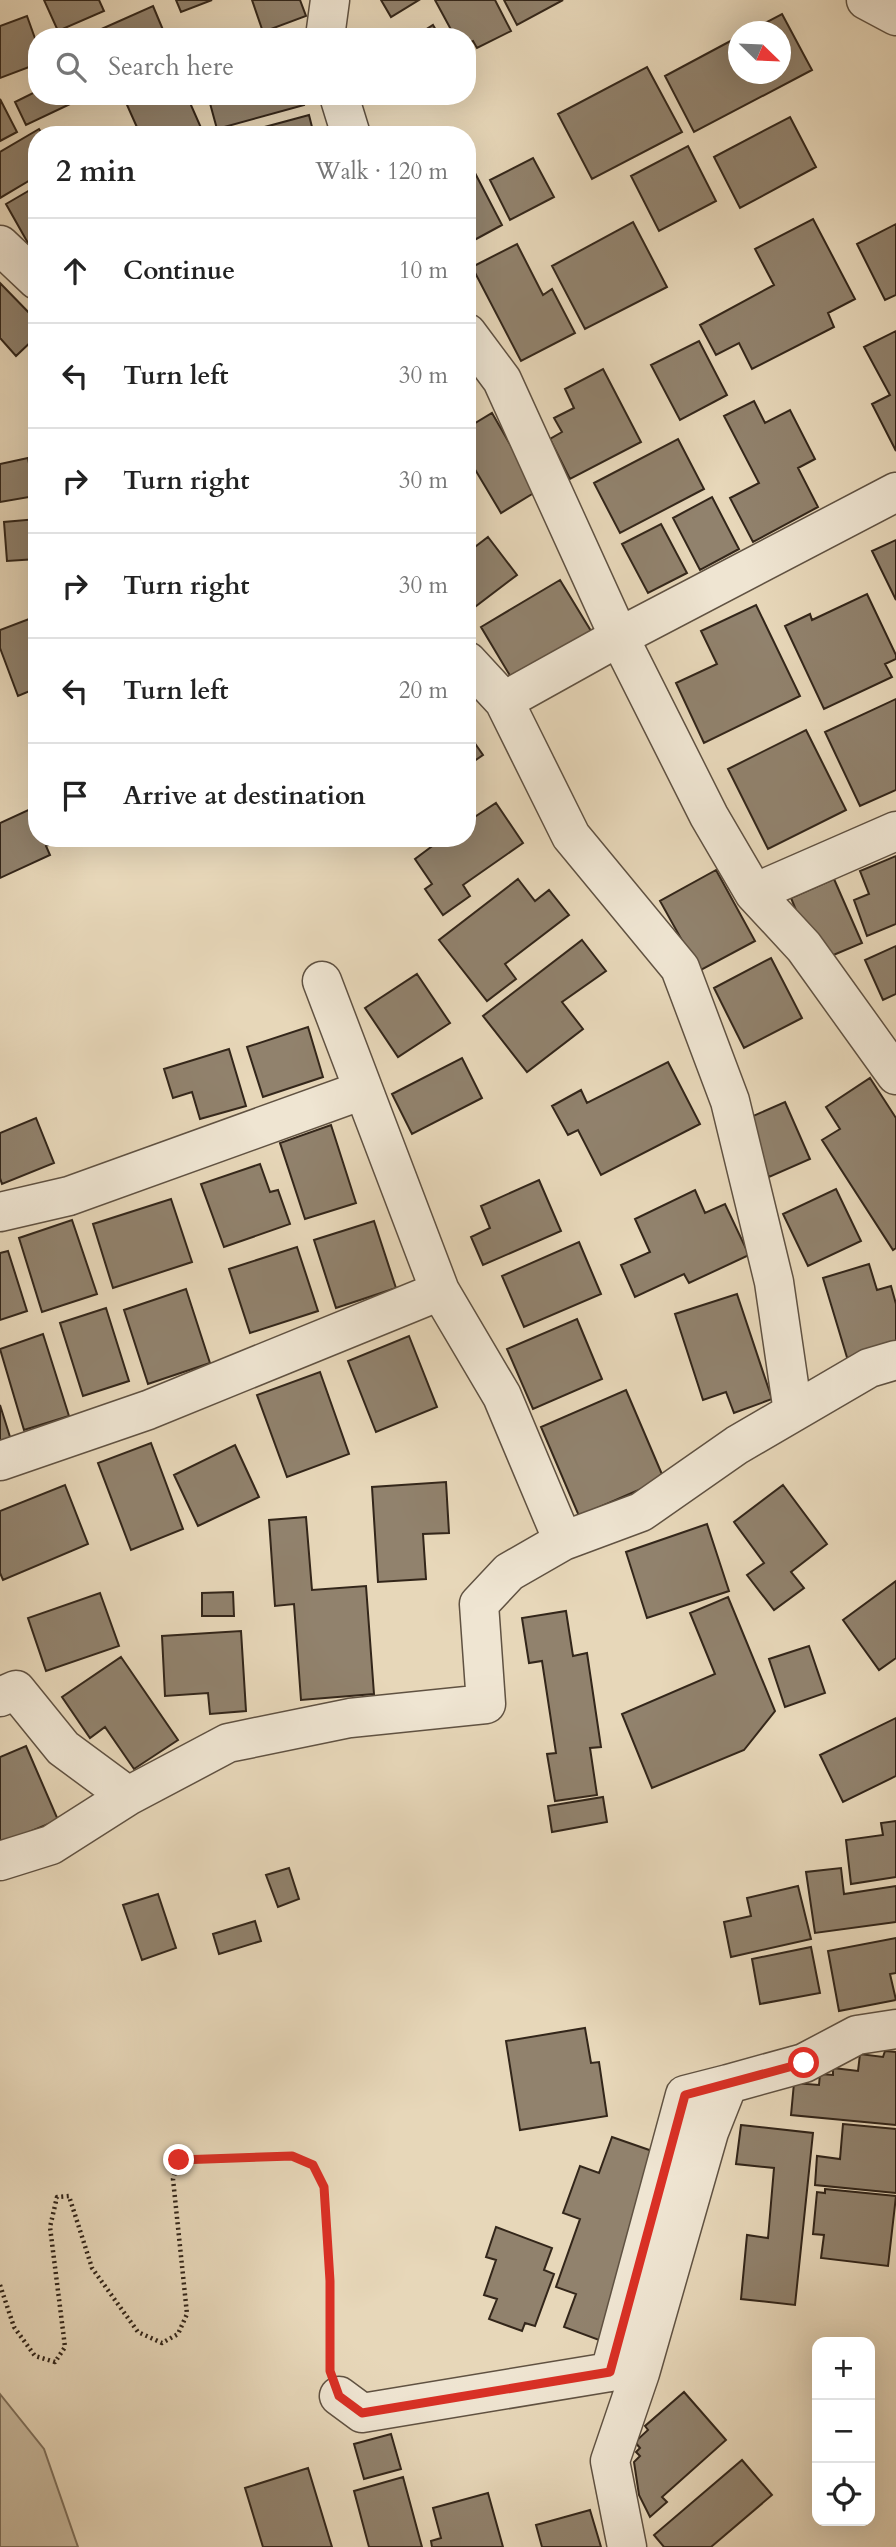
<!DOCTYPE html>
<html lang="en">
<head>
<meta charset="utf-8">
<style>
  :root { --surface:#fff; --page:#f6f6f6; --text:#222; --muted:#767676; --line:#e0e0e0 }
  body { margin:0; font-family:Cardo,serif; background:var(--page); color:var(--text) }
  .controls { position:absolute; right:21px; bottom:21px; display:grid; overflow:hidden; border-radius:14px; box-shadow:0 7px 28px #0002 }
  .controls button { width:63px; height:63px; display:grid; place-items:center; padding:0; border:0; border-bottom:2px solid var(--line); background:var(--surface); color:var(--text); font:35px sans-serif }
  .compass { position:absolute; left:728px; top:21px; width:63px; height:63px; border-radius:50%; background:var(--surface); box-shadow:0 7px 28px #0002; rotate:113deg }
  .stop { position:absolute; width:21px; height:21px; margin:-16px; border:5px solid #d93025; border-radius:50%; background:#fff }
  .stop.end { background:#d93025; border-color:#fff; box-shadow:0 2px 7px #0008 }
  .list { margin:0; padding:0; list-style:none }
  h2 { display:flex; justify-content:space-between; align-items:center; height:91px; margin:0; padding:0 28px; font-size:30px }
  h2 small { font-size:23px; font-weight:400; color:var(--muted) }
  .list li { display:grid; grid-template-columns:46px 1fr auto; gap:21px; align-items:center; box-sizing:border-box; height:105px; padding:0 28px; border-top:2px solid var(--line) }
  .list b { display:block; font-size:26px; white-space:nowrap }
  .list em { font-size:23px; font-style:normal; color:var(--muted) }
  .icon { flex:none; width:38px; height:38px; fill:none; stroke:currentColor; stroke-width:2; stroke-linecap:round; stroke-linejoin:round }
  .map { position:relative; flex:none; width:896px; height:2547px; overflow:hidden }
  .search { position:absolute; background:var(--surface); box-shadow:0 7px 28px #0002; left:28px; top:28px; width:448px; height:77px; display:flex; align-items:center; gap:18px; box-sizing:border-box; padding:0 24px; border-radius:28px; color:var(--muted); font-size:26px }
  .panel { position:absolute; background:var(--surface); box-shadow:0 7px 28px #0002; left:28px; top:126px; width:448px; height:721px; border-radius:28px }
  .map>svg:first-child { display:block }
  .green { fill:#c8b99e; stroke:#7e705c; stroke-width:2 }
  .building { fill:#91826d; stroke:#33261a; stroke-width:2 }
  .lines { fill:none; stroke-linecap:round; stroke-linejoin:round }
  .street-casing { stroke:#605242; stroke-width:41 }
  .path { stroke:#33261a; stroke-width:4.5; stroke-dasharray:2 3.5; stroke-linecap:butt }
  .street { stroke:#efe5d2; stroke-width:38 }
  .route { stroke:#d93025; stroke-width:9 }
</style>
</head>
<body>
<div class="map">
<svg width="896" height="2547" viewBox="0 0 896 2547">
  <rect width="100%" height="100%" fill="#e7d7b9"/>
  <filter id="stains"><feTurbulence type="fractalNoise" baseFrequency=".00286" numOctaves="4"/><feColorMatrix values="0 0 0 0 .2 0 0 0 0 .09 0 0 0 0 .02 0 0 0 .5 -.17"/></filter>
  <radialGradient id="worn" r=".72"><stop offset=".6" stop-color="#630" stop-opacity="0"/><stop offset="1" stop-color="#630" stop-opacity=".3"/></radialGradient>
  <path class="green" d="M0,2394L44,2449L78,2547H0Z"/>
  <path class="building" d="M44,0H99L104,11L58,31Z
    M176,0H212L181,12Z
    M252,0H300L306,16L263,32Z
    M381,0H419L391,17Z
    M435,0H495L511,31L477,48L473,41L467,44V37H455Z
    M504,0H563L517,25Z
    M153,6L166,37H88V35Z
    M782,14L812,70L694,132L665,76L738,37V74H780V32H748Z
    M27,16L37,44V64L0,78V26Z
    M433,25L440,37H414Z
    M647,67L682,132L592,179L558,114Z
    M37,91V96H87L26,125L15,102Z
    M123,96H187L202,130L191,135H149L147,132L140,134Z
    M208,96H302L304,105L217,129Z
    M0,99L17,132L0,141Z
    M309,115L314,135H235Z
    M790,117L816,167L740,208L714,157Z
    M39,129L43,135H37V176L0,198V152Z
    M688,146L716,201L659,231L631,176Z
    M533,158L554,197L510,220L490,180Z
    M475,173L502,225L467,244V177Z
    M37,186V250L33,252L6,204Z
    M813,219L855,299L828,313L834,327L752,369L739,343L716,355L700,325L774,285L755,249Z
    M633,222L667,287L585,329L552,266Z
    M896,224V295L885,300L857,244Z
    M517,244L543,295L552,289L575,333L521,361L472,267Z
    M0,283L37,321V336L16,356L0,338Z
    M896,331V451L872,404L890,395L864,347Z
    M699,341L727,395L680,420L651,365Z
    M603,369L641,442L570,479L550,439L562,432L554,418L574,408L565,389Z
    M754,401L765,423L790,410L815,459L798,468L818,507L753,542L730,498L759,483L724,416Z
    M492,413L537,491L501,513L473,466L469,470L467,468V428Z
    M678,439L704,489L620,533L594,483Z
    M28,458L35,496L0,502V464Z
    M712,497L739,549L700,570L673,518Z
    M37,519V559L7,561L4,522Z
    M661,524L687,573L648,593L622,544Z
    M488,537L517,575L467,613V553Z
    M896,540V600L872,551Z
    M560,580L591,631L512,679L481,627Z
    M867,594L896,655V659L885,664L892,677L824,709L785,626L810,614L812,620Z
    M756,605L800,696L704,743L676,683L717,664L701,631Z
    M37,616V688L18,696L0,648V630Z
    M896,699V790L860,806L825,732Z
    M806,730L846,810L768,849L728,769Z
    M467,732L483,755L467,766Z
    M496,803L523,843L463,885L470,896L443,915L425,889L432,884L415,859L439,841L432,838H467V822Z
    M37,806V838H64L46,846L50,855L0,878V823Z
    M896,856V924L867,936L854,900L869,894L860,871Z
    M716,870L755,941L699,971L660,901Z
    M518,879L535,901L549,890L569,915L505,964L516,979L487,1001L439,940Z
    M834,879L862,943L831,956L804,930L791,898Z
    M582,940L606,971L562,1002L583,1029L527,1072L483,1016Z
    M896,946V994L883,1000L865,960Z
    M771,958L802,1018L744,1048L714,988Z
    M417,974L450,1023L398,1057L365,1008Z
    M308,1027L323,1077L263,1097L247,1047Z
    M229,1049L246,1106L200,1119L192,1092L173,1098L164,1069Z
    M462,1058L482,1098L412,1134L392,1094Z
    M668,1062L700,1124L601,1175L578,1130L568,1135L552,1106L581,1090L587,1103Z
    M870,1078L896,1118V1248L893,1250L822,1140L840,1129L826,1107Z
    M785,1102L810,1159L769,1177L744,1120Z
    M36,1118L54,1163L2,1184L0,1178V1133Z
    M331,1125L356,1203L305,1219L280,1143Z
    M260,1164L270,1192L278,1190L290,1224L224,1247L201,1184Z
    M539,1180L561,1231L483,1265L471,1237L490,1228L481,1206Z
    M836,1189L861,1241L808,1266L783,1214Z
    M695,1190L705,1213L725,1204L749,1255L689,1283L684,1274L635,1297L621,1265L650,1252L635,1219Z
    M171,1199L192,1262L113,1288L93,1224Z
    M72,1220L97,1294L42,1312L19,1238Z
    M374,1221L396,1288L336,1308L314,1240Z
    M579,1242L601,1294L524,1327L502,1276Z
    M297,1247L318,1311L250,1333L229,1269Z
    M8,1251L27,1311L0,1320V1253Z
    M869,1264L877,1290L891,1286L896,1304V1349L849,1364L823,1278Z
    M186,1289L210,1363L148,1384L124,1310Z
    M737,1294L772,1399L734,1413L726,1392L703,1400L675,1314Z
    M106,1308L129,1381L83,1396L60,1323Z
    M577,1319L602,1379L533,1409L507,1349Z
    M43,1334L69,1416L24,1430L0,1349Z
    M409,1336L437,1407L376,1432L348,1361Z
    M320,1372L349,1454L287,1477L257,1395Z
    M626,1390L664,1479L579,1516L541,1427Z
    M0,1405L11,1440L0,1443Z
    M151,1443L183,1529L131,1550L98,1463Z
    M235,1445L259,1497L198,1526L174,1475Z
    M446,1482L449,1533L423,1534L426,1579L378,1582L372,1487Z
    M65,1485L88,1544L3,1580L0,1573V1511Z
    M783,1485L827,1544L791,1572L804,1588L774,1610L747,1575L764,1563L734,1522Z
    M306,1517L312,1590L366,1586L374,1694L301,1700L294,1604L275,1606L269,1520Z
    M707,1524L729,1591L647,1618L626,1552Z
    M896,1581V1658L879,1670L843,1620Z
    M233,1592L234,1616H202V1593Z
    M100,1593L119,1646L46,1671L28,1618Z
    M728,1597L775,1711L744,1750L652,1788L622,1714L715,1674L690,1613Z
    M566,1611L573,1656L587,1653L601,1747L590,1748L597,1795L555,1801L547,1754L556,1753L542,1661L529,1663L522,1618Z
    M241,1631L246,1711L210,1714L208,1693L165,1696L162,1636Z
    M809,1646L825,1693L785,1707L769,1659Z
    M121,1657L178,1740L134,1769L105,1727L90,1738L62,1697Z
    M896,1718V1776L843,1802L820,1755Z
    M26,1746L58,1820L0,1844V1757Z
    M603,1797L607,1822L552,1832L548,1806Z
    M896,1821V1877L851,1884L846,1840L883,1835L881,1823Z
    M289,1868L299,1899L278,1907L266,1875Z
    M841,1868L844,1894L896,1886V1922L815,1933L806,1872Z
    M798,1886L811,1939L731,1957L724,1922L751,1916L747,1898Z
    M158,1894L176,1948L142,1960L123,1905Z
    M255,1921L261,1941L219,1954L213,1934Z
    M896,1938V1973L890,1974L896,2000L839,2011L828,1951Z
    M811,1947L820,1993L760,2004L752,1959Z
    M585,2028L591,2063L599,2062L607,2116L520,2130L506,2041Z
    M885,2051L896,2052V2125L791,2115L794,2083L819,2085L820,2074L833,2075V2068L858,2071L860,2054L883,2057Z
    M843,2124L896,2129V2193L815,2185L817,2156L840,2159Z
    M741,2125L813,2133L795,2305L741,2299L747,2235L768,2238L774,2168L736,2164Z
    M612,2137L655,2152L607,2343L564,2327L576,2294L556,2287L580,2219L563,2213L580,2166L599,2173Z
    M825,2189L896,2196L888,2266L821,2258L824,2235L813,2234L817,2192L825,2193Z
    M496,2227L552,2248L544,2270L554,2274L535,2326L525,2323L522,2331L489,2319L497,2299L484,2295L496,2260L486,2257Z
    M684,2392L726,2440L662,2497L667,2502L650,2517L639,2495L634,2462L640,2456L636,2452L640,2448L635,2442L648,2430L645,2426Z
    M391,2434L401,2469L364,2479L354,2444Z
    M742,2460L772,2495L711,2547H664L654,2535Z
    M308,2468L332,2547H263L245,2488Z
    M403,2477L422,2547H369L354,2491Z
    M488,2493L503,2547H432L431,2541L441,2538L433,2508Z
    M590,2510L601,2547H542L536,2525Z"/>
  <g class="lines">
    <g class="street-casing">
      <path id="street" d="M866,0L896,16
        M325,37L330,0
        M339,96L351,135
        M0,245L37,280
        M467,333L502,380L619,637L709,816L754,893L804,947L896,1075
        M467,661L504,701L571,836L680,968L730,1101L774,1282L793,1412
        M504,701L619,637L896,492
        M754,893L896,831
        M322,981L440,1291L502,1396L563,1541
        M0,1212L69,1196L363,1090
        M0,1461L148,1410L440,1291
        M0,1697L16,1690L63,1748L128,1796
        M0,1861L51,1845L128,1796L228,1743L350,1718L486,1704L479,1604L509,1572L563,1541L641,1512L737,1445L869,1368L896,1360
        M339,2396L362,2413L610,2372L685,2095L728,2084
        M627,2547L610,2461L640,2373L709,2132L728,2084L804,2063L857,2035L896,2029"/>
    </g>
    <path class="path" d="M0,2285L14,2327L35,2356L55,2362L65,2347L50,2227L57,2197L69,2196L92,2268L138,2332L162,2343L178,2334L187,2314L173,2179L179,2160L292,2156L314,2165L324,2187L330,2281V2350"/>
    <use href="#street" class="street"/>
  </g>
  <g class="lines">
    <path class="route" d="M179,2160L292,2156L313,2165L324,2187L330,2281V2371L339,2396L362,2413L610,2372L685,2095L804,2063"/>
  </g>
  <rect width="100%" height="100%" filter="url(#stains)"/>
  <rect width="100%" height="100%" fill="url(#worn)"/>
</svg>
<div class="controls">
<button>+</button>
<button>−</button>
<button><svg class="icon" aria-label="locate" viewBox="0 0 24 24"><circle cx="12" cy="12" r="6"/><path d="M12 2v4M12 18v4M2 12h4M18 12h4"/></svg></button>
</div>
<svg class="compass" viewBox="-18 -18 36 36"><path d="M0-13l5 13h-10z" fill="#e53935"/><path d="M0 13l5-13h-10z" fill="#767676"/></svg>
<div class="stop" style="left:804px;top:2063px"></div>
<div class="stop end" style="left:179px;top:2160px"></div>
<div class="search"><svg class="icon" aria-label="search" viewBox="0 0 24 24"><circle cx="10" cy="10" r="6"/><path d="M15 15l6 6"/></svg>Search here</div>
<section class="panel">
<h2>2 min<small>Walk · 120 m</small></h2>
<ul class="list">
<li><svg class="icon" aria-label="ahead" viewBox="0 0 24 24"><path d="M12 20V5M6 11l6-6 6 6"/></svg><div><b>Continue</b></div><em>10 m</em></li>
<li><svg class="icon" aria-label="left" viewBox="0 0 24 24"><path d="M17 20v-9H6M10 6l-5 5 5 5"/></svg><div><b>Turn left</b></div><em>30 m</em></li>
<li><svg class="icon" aria-label="right" viewBox="0 0 24 24"><path d="M7 20v-9h11M14 6l5 5-5 5"/></svg><div><b>Turn right</b></div><em>30 m</em></li>
<li><svg class="icon" aria-label="right" viewBox="0 0 24 24"><path d="M7 20v-9h11M14 6l5 5-5 5"/></svg><div><b>Turn right</b></div><em>30 m</em></li>
<li><svg class="icon" aria-label="left" viewBox="0 0 24 24"><path d="M17 20v-9H6M10 6l-5 5 5 5"/></svg><div><b>Turn left</b></div><em>20 m</em></li>
<li><svg class="icon" aria-label="arrive" viewBox="0 0 24 24"><path d="M6 21V4h12l-3 4 3 4H6"/></svg><div><b>Arrive at destination</b></div></li>
</ul>
</section>
</div>
</body>
</html>
